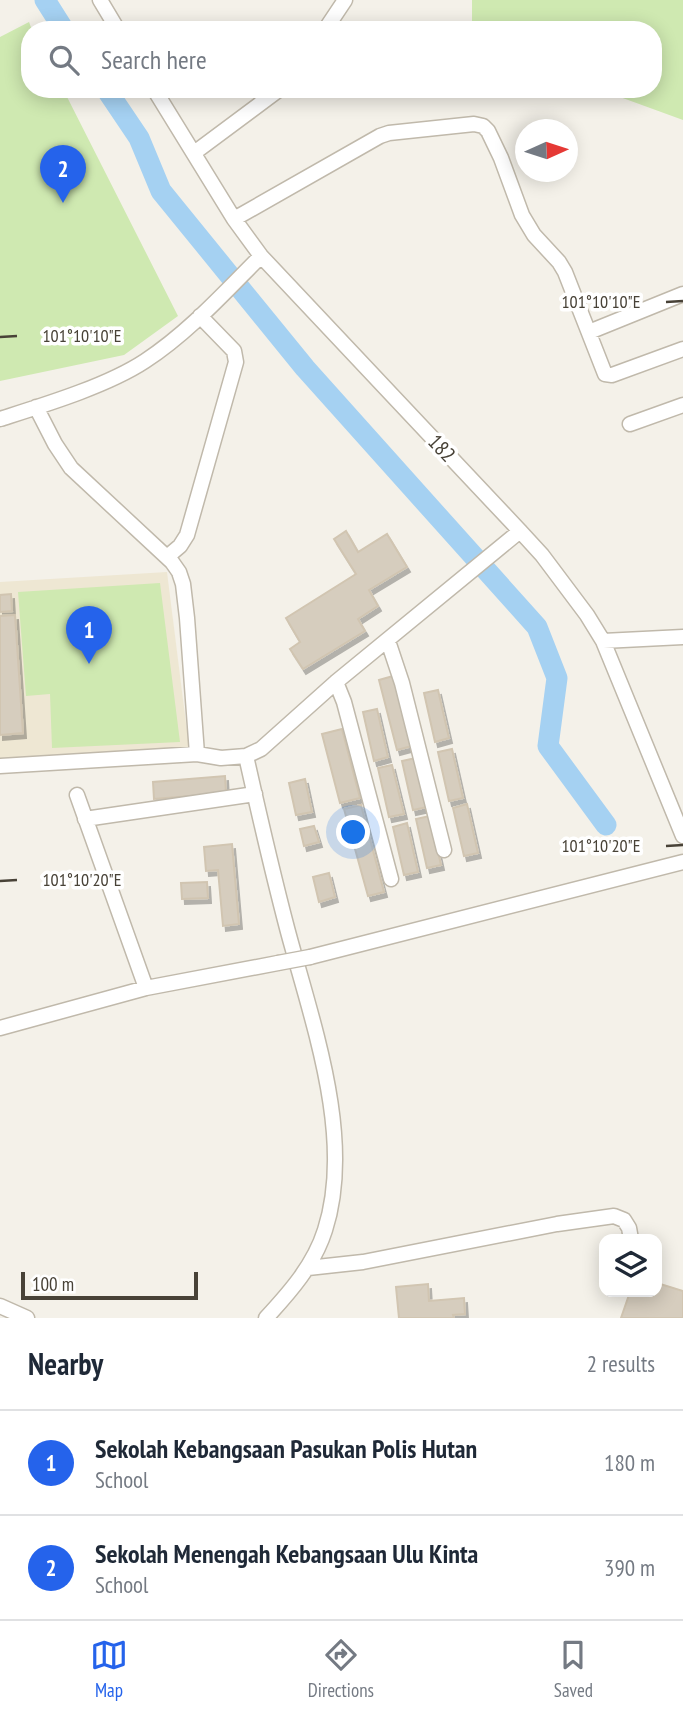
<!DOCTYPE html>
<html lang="en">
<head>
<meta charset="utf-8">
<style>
  :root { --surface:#fff; --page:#f6f6f7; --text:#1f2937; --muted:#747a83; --line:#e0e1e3; --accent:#2563eb }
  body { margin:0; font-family:"PT Sans Narrow",sans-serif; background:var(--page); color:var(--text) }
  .controls { position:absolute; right:21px; bottom:21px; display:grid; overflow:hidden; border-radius:14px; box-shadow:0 4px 18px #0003 }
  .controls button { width:63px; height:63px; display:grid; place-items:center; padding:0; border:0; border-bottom:2px solid var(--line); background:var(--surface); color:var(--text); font:35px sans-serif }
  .compass { position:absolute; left:515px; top:119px; width:63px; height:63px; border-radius:50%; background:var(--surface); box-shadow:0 4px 18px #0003; rotate:87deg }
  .scale { position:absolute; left:21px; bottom:18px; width:177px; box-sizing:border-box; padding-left:7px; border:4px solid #484237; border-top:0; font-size:19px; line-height:24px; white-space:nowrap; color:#484237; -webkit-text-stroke:5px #fff; paint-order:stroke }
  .you { position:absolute; left:354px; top:833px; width:24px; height:24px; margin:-18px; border:5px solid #fff; border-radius:50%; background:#1a73e8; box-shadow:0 0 0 10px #1a73e833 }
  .badge { display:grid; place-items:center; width:46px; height:46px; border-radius:50%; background:var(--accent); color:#fff; font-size:23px; font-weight:700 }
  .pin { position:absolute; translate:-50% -58px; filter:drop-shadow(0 2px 4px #0008) }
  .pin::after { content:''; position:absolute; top:37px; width:24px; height:21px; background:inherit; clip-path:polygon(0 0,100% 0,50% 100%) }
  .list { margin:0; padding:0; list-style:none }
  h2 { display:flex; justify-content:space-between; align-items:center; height:91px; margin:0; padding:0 28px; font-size:30px }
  h2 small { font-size:23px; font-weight:400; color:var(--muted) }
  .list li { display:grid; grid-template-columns:46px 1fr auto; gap:21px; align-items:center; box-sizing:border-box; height:105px; padding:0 28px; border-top:2px solid var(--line) }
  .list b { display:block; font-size:26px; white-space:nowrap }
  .list p { margin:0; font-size:23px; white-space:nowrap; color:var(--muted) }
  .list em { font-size:23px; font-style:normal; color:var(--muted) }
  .icon { flex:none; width:38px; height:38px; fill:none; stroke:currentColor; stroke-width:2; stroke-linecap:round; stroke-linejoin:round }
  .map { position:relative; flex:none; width:683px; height:1318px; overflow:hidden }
  .search { position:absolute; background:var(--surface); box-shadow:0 4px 18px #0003; left:21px; right:21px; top:21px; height:77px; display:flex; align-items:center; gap:18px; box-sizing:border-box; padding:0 24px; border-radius:28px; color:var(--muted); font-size:26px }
  .sheet { height:301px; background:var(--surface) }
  nav { display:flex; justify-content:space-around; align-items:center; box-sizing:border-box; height:98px; border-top:2px solid var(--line); background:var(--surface); font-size:19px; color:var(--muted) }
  nav a { display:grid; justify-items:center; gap:4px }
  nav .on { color:var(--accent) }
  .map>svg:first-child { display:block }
  .education { fill:#eee7d3 }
  .green { fill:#cfe9b1 }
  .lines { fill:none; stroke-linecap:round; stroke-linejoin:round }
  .river { stroke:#a5d1f2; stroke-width:21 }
  .building { fill:#d6cdbe; stroke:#d1c5b1; stroke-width:2; filter:url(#shadow) }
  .minor-casing { stroke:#c0b9ab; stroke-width:17 }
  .minor { stroke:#fff; stroke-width:14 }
  .minor-bridge-casing { stroke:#c0b9ab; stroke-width:17; stroke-linecap:butt }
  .minor-bridge { stroke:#fff; stroke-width:14 }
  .ticks { fill:none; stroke:#484237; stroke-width:2.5 }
  .labels { text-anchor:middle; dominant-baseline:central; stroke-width:7; stroke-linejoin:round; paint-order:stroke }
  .street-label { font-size:21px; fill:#484237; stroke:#fff }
  .ticks-label { font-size:18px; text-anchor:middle; fill:#484237; stroke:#fff; stroke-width:7; stroke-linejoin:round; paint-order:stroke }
</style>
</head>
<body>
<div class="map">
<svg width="683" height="1318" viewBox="0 0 683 1318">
  <defs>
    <filter id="shadow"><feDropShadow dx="3" dy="5" stdDeviation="0" flood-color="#0004"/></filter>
  </defs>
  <rect width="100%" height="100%" fill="#f4f1e9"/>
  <path class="education" d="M167,572L189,747L0,758V582Z"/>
  <path class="green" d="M472,0H683V120L598,89H653V30H474L472,27Z
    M29,22L32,30H30V89H63L178,316L124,355L0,381V37Z
    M160,583L180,742L52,748L50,694L26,696L18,592Z"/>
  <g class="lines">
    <path class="river" d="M45,0L64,30
      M106,89L139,138L161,191L305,368L537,627L557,678L548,746L606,825"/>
  </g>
  <path class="building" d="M346,531L358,552L387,534L407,567L369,590L378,606L358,619L365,631L303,669L290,649L300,642L286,618L356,574L334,539Z
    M11,594L12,611L0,612V595Z
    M15,615L23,733L0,735V616Z
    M393,676L412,746L397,750L379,680Z
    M438,690L449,738L435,742L424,693Z
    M377,709L388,757L374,761L363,712Z
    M342,729L360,798L340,803L322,734Z
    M452,749L463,798L449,801L438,752Z
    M416,758L427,807L413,810L402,761Z
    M392,765L404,814L389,817L378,768Z
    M225,776L226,793L154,799L153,782Z
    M305,779L312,812L296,815L289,783Z
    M467,804L478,853L464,856L453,808Z
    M361,805L384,892L368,896L344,809Z
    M430,816L441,865L427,868L416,819Z
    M407,823L418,872L404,875L393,827Z
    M314,826L319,842L304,846L300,829Z
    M232,844L239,924L223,926L218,870L206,871L204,847Z
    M329,873L335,897L319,902L313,877Z
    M207,882L208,898L182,899L181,883Z
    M657,1283L683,1291V1318H621L630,1292H657Z
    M428,1284L429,1301L464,1298L465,1314L453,1315L454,1318H399L396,1287Z"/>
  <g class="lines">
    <g class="minor-casing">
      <path id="minor" d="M100,0L118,30
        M325,30L345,0
        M154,89L234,219L261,256L520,531L542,555L587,615L603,641L683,836
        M194,153L280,89
        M234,219L380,136L389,133L474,124L483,126L488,131L501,158L522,215L534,235L559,262L565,272L605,374L612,375L683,349
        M589,332L683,294
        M36,407L55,444L71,468L172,562L179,572L183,584L187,618L197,754
        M0,419C44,405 107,386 145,361C188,333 225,292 261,256
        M630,424L683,405
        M167,557L180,546L187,535L236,362L234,351L200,316
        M388,641L402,683L444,850
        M603,641L683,637
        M336,682L344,702L391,879
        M246,756C259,814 272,871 287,928C311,1019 355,1137 325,1230C314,1265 290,1292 266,1318
        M0,766L197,754L221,758L246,756L261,749L336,682L520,531
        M77,795L146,988
        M85,819L255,794
        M310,957L683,862
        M0,1028L146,988L278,963
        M308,1268L363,1262L557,1224L614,1216L624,1220L629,1228L631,1239
        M0,1306L27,1318"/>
    </g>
    <use href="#minor" class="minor"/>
    <g class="minor-bridge-casing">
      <path id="minor-bridge" d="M278,963L310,957"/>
    </g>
    <use href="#minor-bridge" class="minor-bridge"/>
  </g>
  <path class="ticks" d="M666,302L683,301M0,337L17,336M666,846L683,845M0,881L17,880"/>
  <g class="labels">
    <g class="street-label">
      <text transform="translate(442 448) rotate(47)">182</text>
    </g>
  </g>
  <g class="ticks-label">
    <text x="601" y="308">101°10'10"E</text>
    <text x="82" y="342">101°10'10"E</text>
    <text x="601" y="852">101°10'20"E</text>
    <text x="82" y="886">101°10'20"E</text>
  </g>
</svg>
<div class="controls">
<button><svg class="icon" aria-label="layers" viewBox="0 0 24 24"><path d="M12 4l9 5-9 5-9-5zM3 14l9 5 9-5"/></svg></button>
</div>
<svg class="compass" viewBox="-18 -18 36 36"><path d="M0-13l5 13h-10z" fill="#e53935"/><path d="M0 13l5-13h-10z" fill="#747a83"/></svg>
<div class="scale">100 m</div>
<div class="you"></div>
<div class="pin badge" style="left:89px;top:664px">1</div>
<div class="pin badge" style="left:63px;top:203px">2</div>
<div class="search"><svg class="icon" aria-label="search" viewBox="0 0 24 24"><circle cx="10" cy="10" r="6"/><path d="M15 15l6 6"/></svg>Search here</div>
</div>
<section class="sheet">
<h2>Nearby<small>2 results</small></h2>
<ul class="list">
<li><span class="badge">1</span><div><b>Sekolah Kebangsaan Pasukan Polis Hutan</b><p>School</p></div><em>180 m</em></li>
<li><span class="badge">2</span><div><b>Sekolah Menengah Kebangsaan Ulu Kinta</b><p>School</p></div><em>390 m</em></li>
</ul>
</section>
<nav>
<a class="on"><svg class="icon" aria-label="map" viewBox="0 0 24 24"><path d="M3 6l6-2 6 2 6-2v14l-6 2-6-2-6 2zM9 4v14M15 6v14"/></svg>Map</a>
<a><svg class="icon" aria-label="directions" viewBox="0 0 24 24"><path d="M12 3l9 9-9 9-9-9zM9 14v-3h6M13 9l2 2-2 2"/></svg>Directions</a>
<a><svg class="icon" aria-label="saved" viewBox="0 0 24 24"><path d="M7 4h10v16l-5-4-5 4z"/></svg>Saved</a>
</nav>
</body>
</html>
